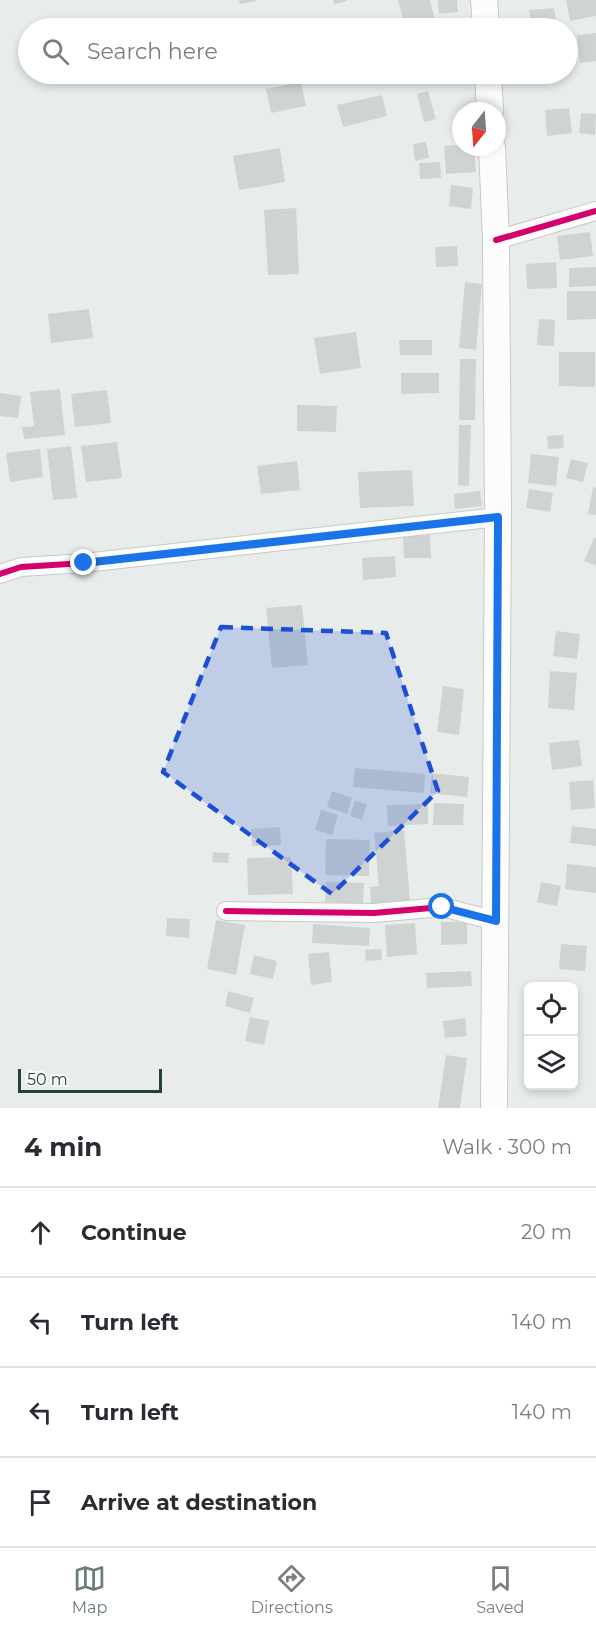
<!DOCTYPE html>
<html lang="en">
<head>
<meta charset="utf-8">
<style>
  :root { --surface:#fff; --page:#f7f7f7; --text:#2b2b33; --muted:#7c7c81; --line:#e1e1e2; --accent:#697e78 }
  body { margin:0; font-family:Montserrat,sans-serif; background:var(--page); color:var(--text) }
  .controls { position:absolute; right:18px; bottom:18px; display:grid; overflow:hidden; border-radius:9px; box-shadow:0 3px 9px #0003 }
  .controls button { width:54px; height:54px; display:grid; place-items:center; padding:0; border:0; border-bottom:2px solid var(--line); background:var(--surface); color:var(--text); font:30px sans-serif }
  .compass { position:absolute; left:452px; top:102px; width:54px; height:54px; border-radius:50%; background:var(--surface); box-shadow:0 3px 9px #0003; rotate:197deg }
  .scale { position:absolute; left:18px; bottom:15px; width:144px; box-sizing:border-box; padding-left:6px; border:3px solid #24423a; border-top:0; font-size:16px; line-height:21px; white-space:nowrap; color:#24423a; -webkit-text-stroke:4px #f7fbf9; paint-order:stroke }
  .stop { position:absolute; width:18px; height:18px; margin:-14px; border:4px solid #1a73e8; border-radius:50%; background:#fff }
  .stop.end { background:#1a73e8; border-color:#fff; box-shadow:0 2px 6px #0008 }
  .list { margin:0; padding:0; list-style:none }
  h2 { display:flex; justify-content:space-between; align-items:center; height:78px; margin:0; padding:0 24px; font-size:26px }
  h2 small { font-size:20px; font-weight:400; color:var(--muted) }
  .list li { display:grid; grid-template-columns:39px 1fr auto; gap:18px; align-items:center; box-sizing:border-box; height:90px; padding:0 24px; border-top:2px solid var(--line) }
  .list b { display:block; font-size:22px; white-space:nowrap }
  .list em { font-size:20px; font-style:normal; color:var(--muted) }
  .icon { flex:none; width:33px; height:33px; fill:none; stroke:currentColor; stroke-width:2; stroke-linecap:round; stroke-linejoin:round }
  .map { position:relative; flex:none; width:596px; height:1108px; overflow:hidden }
  .search { position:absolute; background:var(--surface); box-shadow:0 3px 9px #0003; left:18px; right:18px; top:18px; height:66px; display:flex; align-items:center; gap:15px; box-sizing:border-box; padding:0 21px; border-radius:33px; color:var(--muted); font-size:22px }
  .sheet { height:438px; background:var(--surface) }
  nav { display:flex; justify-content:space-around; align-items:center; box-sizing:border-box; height:84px; border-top:2px solid var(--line); background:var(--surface); font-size:16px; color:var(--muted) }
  nav a { display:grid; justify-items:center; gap:3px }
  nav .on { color:var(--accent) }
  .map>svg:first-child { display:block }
  .building { fill:#cfd4d2 }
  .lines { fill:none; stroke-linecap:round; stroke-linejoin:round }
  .minor-casing { stroke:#c5cac8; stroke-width:20 }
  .secondary-casing { stroke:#c3cbc8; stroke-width:28 }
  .minor { stroke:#fcfcfc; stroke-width:18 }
  .secondary { stroke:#fcfcfc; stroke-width:26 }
  .cycleway-casing { stroke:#f7fbf9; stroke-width:10 }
  .cycleway { stroke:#d6006c; stroke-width:6 }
  .route { stroke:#1a73e8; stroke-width:8 }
  .marked { fill:#1d4ed8; fill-opacity:0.2; stroke:#1d4ed8; stroke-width:4.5; stroke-dasharray:12 8; stroke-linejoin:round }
</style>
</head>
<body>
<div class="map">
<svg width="596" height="1108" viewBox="0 0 596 1108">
  <rect width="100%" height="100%" fill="#e8edeb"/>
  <path class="building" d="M239,0H256V1L240,4Z
    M333,0H347V1L334,4Z
    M398,0H430L435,20L405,27Z
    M438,0H457L458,12L439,14Z
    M566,0H596V16L570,21Z
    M554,8L557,28H532L529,10Z
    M596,33V61L580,63L577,35Z
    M301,82L306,106L271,113L266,89Z
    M428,91L436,119L424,122L417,94Z
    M382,95L387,116L343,127L337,105Z
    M569,108L572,133L547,136L545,110Z
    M581,113L596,114L595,135L579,133Z
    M426,142L429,158L415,161L413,144Z
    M461,145L474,147L476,172L446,174L444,146Z
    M280,148L285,182L239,190L233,156Z
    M440,162L441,178L420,179L419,163Z
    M451,185L473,188L471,209L449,206Z
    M296,208L299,274L268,275L264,210Z
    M590,232L593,256L560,260L557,236Z
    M457,246L458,266L436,267L435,247Z
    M556,262L557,288L527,289L526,264Z
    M596,267V286L569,287V268Z
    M465,282L482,284L476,350L459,348Z
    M567,291H596V319L567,320Z
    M89,309L93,338L51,343L48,314Z
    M539,319L555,320L554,346L537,345Z
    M356,332L361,368L320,374L314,338Z
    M399,340H432V355H400Z
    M559,352H595V387L559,386Z
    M460,359H476L475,420H459Z
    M401,373H439V393L401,394Z
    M60,389L65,435L24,439L22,427L34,426L30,392Z
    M107,390L111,423L75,427L71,394Z
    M0,393L21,396L18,418L0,416Z
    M297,405L337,406L336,432L297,431Z
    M459,425H471L469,486L458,485Z
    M563,435L564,448L548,449L547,436Z
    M117,442L122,478L86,482L81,446Z
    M71,446L77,498L53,500L47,449Z
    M40,449L43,477L10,482L6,453Z
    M531,454L559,457L556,486L528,483Z
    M571,459L588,463L583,482L566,478Z
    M297,461L300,490L261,494L257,466Z
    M412,470L414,506L360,508L358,472Z
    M593,487L596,488V515L588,514Z
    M529,489L553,493L550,512L526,508Z
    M480,491L482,506L455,509L454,494Z
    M430,535L431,558H404L403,536Z
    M594,538H596V566L584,561Z
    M395,556L396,577L363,580L362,558Z
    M302,605L308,665L272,668L266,608Z
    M556,631L580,634L577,659L553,656Z
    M550,671L577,673L574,710L548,708Z
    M443,686L464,689L459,735L437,732Z
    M579,740L582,766L552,770L549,743Z
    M355,768L425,774L424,793L353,787Z
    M432,773L469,777L467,797L430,793Z
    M593,780L595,808L571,810L569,782Z
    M332,791L352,798L347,814L327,807Z
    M355,801L367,804L362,820L350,816Z
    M434,803L464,804L463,825H433Z
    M428,804V824L388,826L387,805Z
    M321,810L338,815L332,835L315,830Z
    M572,826L596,829V846L570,843Z
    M280,827L281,845L252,846L251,829Z
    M404,830L410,901L371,904L370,887L379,886L374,833Z
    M326,839L370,840L369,876L325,875Z
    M213,852L229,853L228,863L212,862Z
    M291,857L293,894L248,895L247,858Z
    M567,864L596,867V893L565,889Z
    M326,882L364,883L363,904L325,902Z
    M541,882L561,886L557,906L537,902Z
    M167,918L190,919L189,938L166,936Z
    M216,920L245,925L236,975L207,969Z
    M441,922H467V944L441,945Z
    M415,923L417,954L387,957L385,925Z
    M313,924L370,928L369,946L312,943Z
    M561,944L587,946L585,971L559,969Z
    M381,949L382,960L366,961L365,950Z
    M329,952L332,982L311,985L308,954Z
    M254,955L277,961L273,979L250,974Z
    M471,971L472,986L427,988L426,973Z
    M228,991L254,998L250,1013L225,1006Z
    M250,1017L269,1021L264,1045L245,1041Z
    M465,1018L467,1036L445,1038L443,1021Z
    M446,1055L467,1058L460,1108H438Z"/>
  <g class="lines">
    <g class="minor-casing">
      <path id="minor" d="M496,240L596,211
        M0,574L21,567L84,563L498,517
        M226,911L374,913L442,907L496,921"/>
    </g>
    <g class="secondary-casing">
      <path id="secondary" d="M484,0L486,28
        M488,74L490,111
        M492,147L496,240L498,517L494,1108"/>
    </g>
    <use href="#minor" class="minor"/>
    <use href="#secondary" class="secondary"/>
    <g class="cycleway-casing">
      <path id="cycleway" d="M496,240L596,211
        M0,574L21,567L84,563L498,517
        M226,911L374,913L442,907L496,921"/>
    </g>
    <use href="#cycleway" class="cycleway"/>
  </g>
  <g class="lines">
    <path class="route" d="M84,563L498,517L496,921L442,907"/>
  </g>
  <path class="marked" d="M221,627L386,633L438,791L332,894L163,772Z"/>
</svg>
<div class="controls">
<button><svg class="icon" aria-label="locate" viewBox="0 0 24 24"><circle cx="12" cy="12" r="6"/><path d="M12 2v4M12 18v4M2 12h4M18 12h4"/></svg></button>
<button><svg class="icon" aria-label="layers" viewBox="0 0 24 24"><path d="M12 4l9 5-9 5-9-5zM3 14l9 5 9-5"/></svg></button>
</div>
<svg class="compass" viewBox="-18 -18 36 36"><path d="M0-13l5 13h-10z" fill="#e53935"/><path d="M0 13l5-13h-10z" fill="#7c7c81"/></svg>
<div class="scale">50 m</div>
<div class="stop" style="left:442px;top:907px"></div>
<div class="stop end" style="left:84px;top:563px"></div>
<div class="search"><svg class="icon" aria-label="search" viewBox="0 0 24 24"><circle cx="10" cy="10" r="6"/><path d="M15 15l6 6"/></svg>Search here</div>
</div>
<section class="sheet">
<h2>4 min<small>Walk · 300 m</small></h2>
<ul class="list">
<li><svg class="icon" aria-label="ahead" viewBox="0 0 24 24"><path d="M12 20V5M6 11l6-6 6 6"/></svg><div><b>Continue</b></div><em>20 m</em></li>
<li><svg class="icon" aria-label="left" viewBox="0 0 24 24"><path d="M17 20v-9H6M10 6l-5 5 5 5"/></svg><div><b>Turn left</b></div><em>140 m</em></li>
<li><svg class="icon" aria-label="left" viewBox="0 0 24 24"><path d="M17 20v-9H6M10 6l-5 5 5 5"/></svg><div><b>Turn left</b></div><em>140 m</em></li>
<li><svg class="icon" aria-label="arrive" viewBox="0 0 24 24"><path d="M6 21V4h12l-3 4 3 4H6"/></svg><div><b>Arrive at destination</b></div></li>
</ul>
</section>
<nav>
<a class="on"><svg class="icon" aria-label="map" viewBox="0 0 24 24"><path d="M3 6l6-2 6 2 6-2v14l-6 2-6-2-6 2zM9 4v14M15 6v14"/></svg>Map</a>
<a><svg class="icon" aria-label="directions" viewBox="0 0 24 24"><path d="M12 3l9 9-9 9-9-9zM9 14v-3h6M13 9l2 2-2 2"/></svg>Directions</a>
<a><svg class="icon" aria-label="saved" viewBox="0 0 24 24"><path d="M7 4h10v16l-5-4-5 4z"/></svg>Saved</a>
</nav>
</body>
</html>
